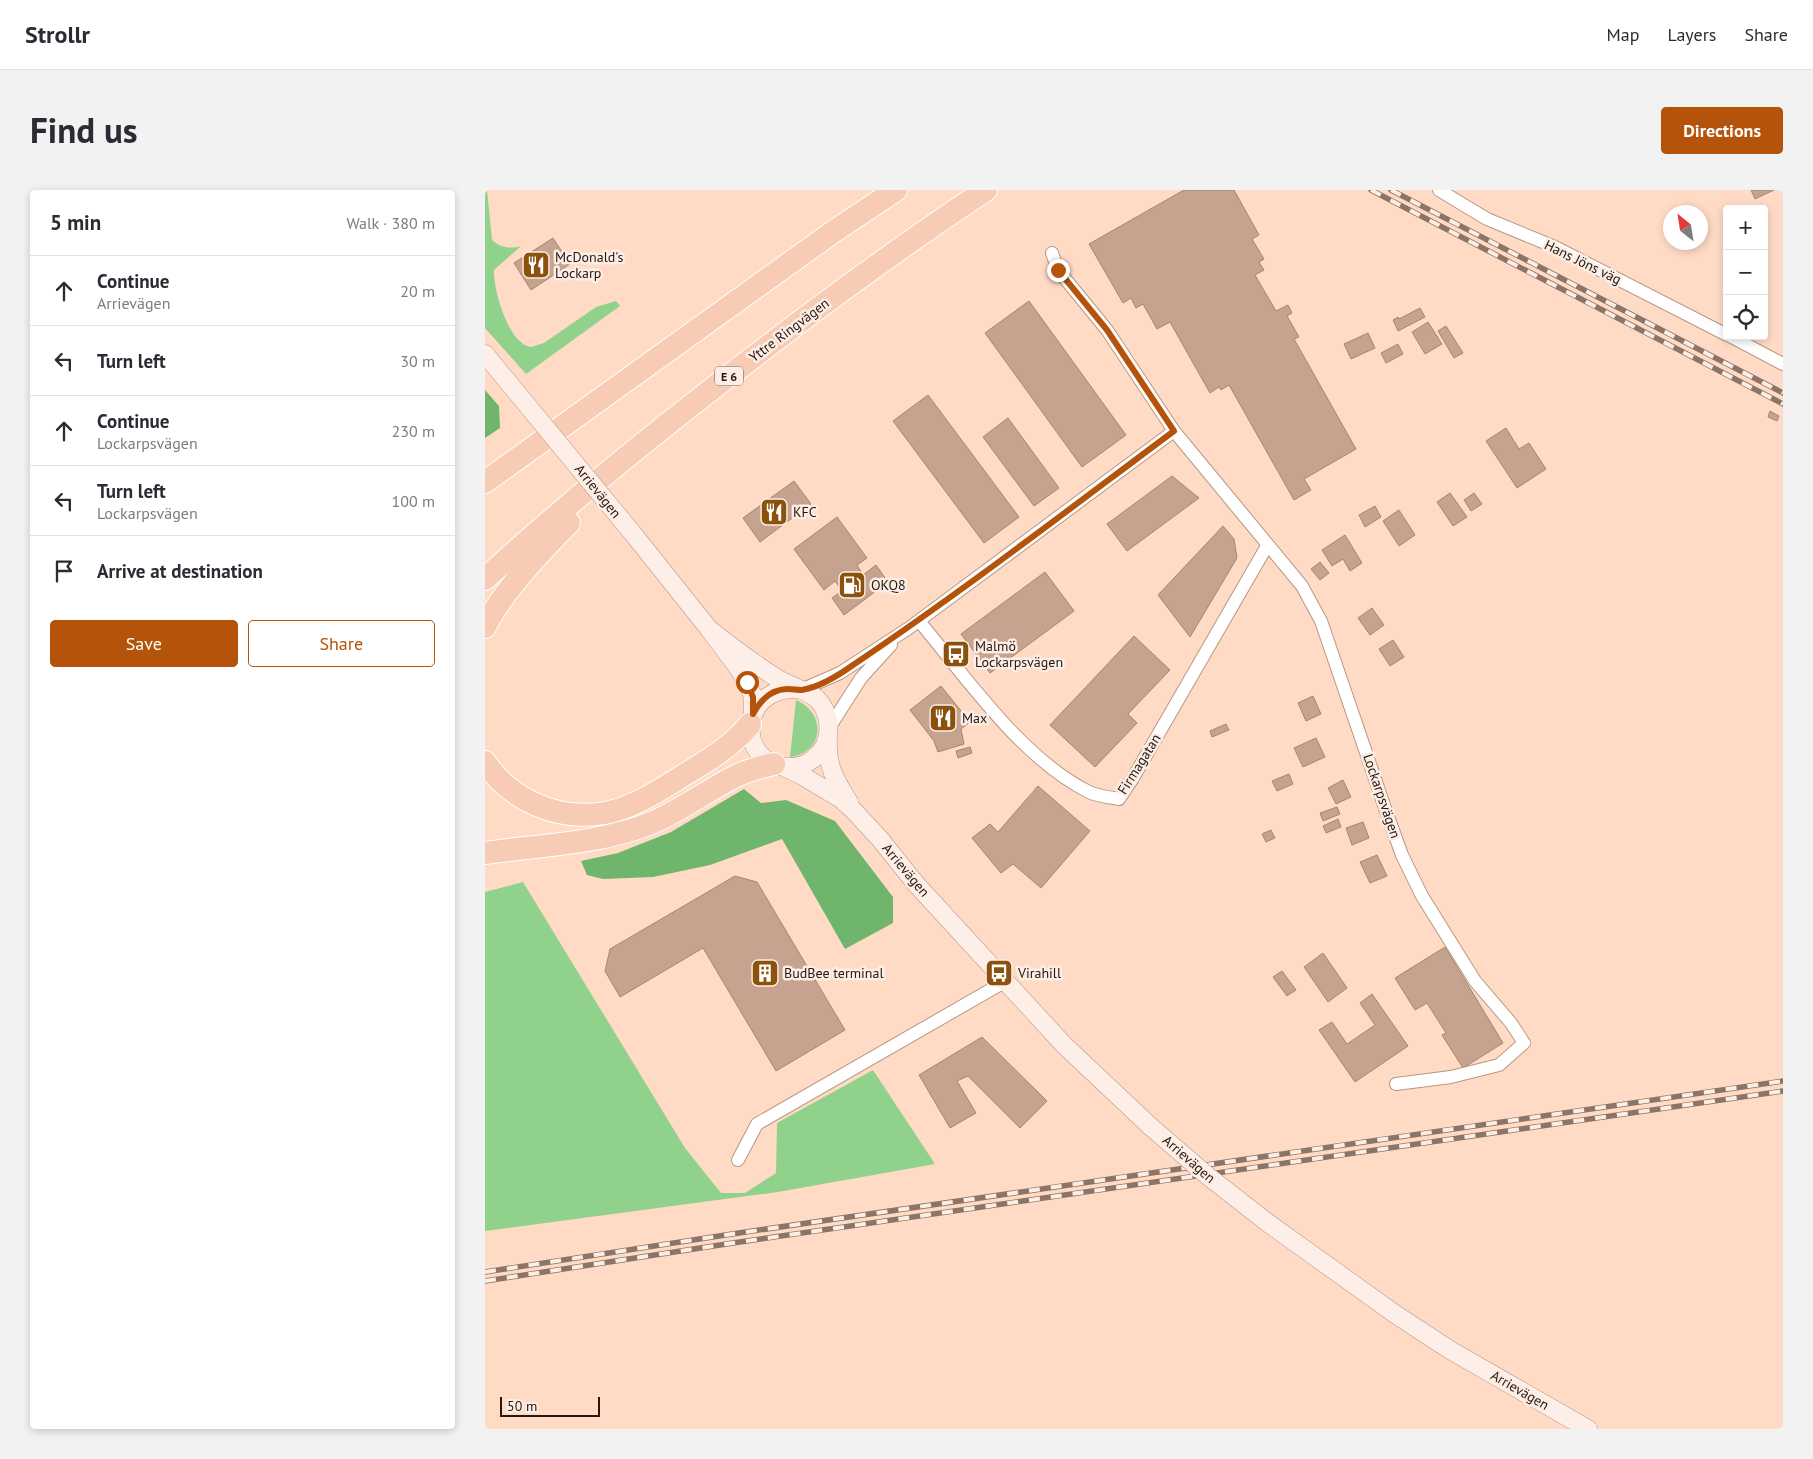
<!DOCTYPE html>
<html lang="en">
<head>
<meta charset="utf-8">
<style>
  :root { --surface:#fff; --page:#f2f2f3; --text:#2b2b33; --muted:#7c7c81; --line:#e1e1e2; --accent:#b45309 }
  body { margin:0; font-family:"PT Sans",sans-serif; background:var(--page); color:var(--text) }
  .controls { position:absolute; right:15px; top:15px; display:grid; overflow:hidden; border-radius:5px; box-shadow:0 2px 8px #0003 }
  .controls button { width:45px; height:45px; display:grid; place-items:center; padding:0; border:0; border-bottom:1px solid var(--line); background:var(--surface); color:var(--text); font:25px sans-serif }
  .compass { position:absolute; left:1178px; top:15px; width:45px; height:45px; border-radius:50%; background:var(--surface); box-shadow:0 2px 8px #0003; rotate:330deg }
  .scale { position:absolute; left:15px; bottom:12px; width:100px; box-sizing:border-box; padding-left:5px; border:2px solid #251811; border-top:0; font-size:14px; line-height:18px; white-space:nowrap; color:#251811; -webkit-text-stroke:4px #fceee5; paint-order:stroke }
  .stop { position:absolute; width:15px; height:15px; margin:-11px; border:4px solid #b45309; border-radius:50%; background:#fff }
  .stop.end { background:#b45309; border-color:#fff; box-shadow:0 1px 5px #0008 }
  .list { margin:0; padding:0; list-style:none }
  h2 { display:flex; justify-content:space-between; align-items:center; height:65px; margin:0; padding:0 20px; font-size:21px }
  h2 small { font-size:16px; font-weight:400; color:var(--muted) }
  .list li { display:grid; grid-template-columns:32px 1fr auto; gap:15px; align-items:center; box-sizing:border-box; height:70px; padding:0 20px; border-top:1px solid var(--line) }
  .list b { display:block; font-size:19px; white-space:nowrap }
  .list p { margin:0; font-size:16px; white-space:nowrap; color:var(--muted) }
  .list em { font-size:16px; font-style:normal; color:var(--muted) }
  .actions { display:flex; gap:10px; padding:15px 20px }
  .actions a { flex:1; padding:11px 0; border:1px solid var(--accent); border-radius:5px; text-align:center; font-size:18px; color:var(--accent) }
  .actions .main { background:var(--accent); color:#fff }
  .icon { flex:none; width:28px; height:28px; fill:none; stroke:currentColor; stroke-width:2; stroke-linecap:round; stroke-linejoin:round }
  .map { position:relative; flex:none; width:1298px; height:1239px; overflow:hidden; border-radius:5px }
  header { display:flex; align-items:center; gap:30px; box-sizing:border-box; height:70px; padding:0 25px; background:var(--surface); border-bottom:1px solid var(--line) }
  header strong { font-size:24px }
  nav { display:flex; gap:28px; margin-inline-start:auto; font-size:18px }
  .intro { display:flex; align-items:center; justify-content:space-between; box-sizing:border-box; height:120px; padding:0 30px }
  h1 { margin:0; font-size:35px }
  .button { padding:12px 22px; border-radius:5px; background:var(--accent); color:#fff; font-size:18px; font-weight:700 }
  main { display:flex; gap:30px; padding:0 30px }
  aside { flex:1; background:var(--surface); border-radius:5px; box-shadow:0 2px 8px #0003 }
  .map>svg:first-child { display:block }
  .green { fill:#90d18b }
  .forest { fill:#6fb56b }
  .building { fill:#c5a38f; stroke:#a68572 }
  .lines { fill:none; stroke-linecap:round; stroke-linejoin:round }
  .minor-casing { stroke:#b89783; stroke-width:14 }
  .secondary-casing { stroke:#b89783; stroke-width:19 }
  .motorway-casing { stroke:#fff; stroke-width:24 }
  .minor { stroke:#fff; stroke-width:12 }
  .secondary { stroke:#fdefe8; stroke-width:18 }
  .motorway { stroke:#f7cbb4; stroke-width:22 }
  .rail-casing { stroke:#8c7467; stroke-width:5.5 }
  .rail { stroke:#fceee5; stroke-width:4; stroke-dasharray:11; stroke-linecap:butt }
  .secondary-bridge-casing { stroke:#b89783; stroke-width:19; stroke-linecap:butt }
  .secondary-bridge { stroke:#fdefe8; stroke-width:18 }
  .route { stroke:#b45309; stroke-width:6 }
  .labels { text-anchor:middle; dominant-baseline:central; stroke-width:5; stroke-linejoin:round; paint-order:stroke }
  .shield { fill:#fceee5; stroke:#665851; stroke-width:1 }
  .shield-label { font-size:12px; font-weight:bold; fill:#251811 }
  .poi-label { font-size:14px; fill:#251811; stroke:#fceee5; text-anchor:start }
  .street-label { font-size:14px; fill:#251811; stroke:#fceee5 }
</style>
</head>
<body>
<header>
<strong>Strollr</strong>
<nav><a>Map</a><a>Layers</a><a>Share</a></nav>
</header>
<div class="intro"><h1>Find us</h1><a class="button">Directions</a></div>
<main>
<aside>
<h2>5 min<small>Walk · 380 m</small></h2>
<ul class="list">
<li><svg class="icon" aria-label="ahead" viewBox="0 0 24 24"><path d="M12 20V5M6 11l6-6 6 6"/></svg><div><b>Continue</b><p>Arrievägen</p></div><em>20 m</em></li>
<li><svg class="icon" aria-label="left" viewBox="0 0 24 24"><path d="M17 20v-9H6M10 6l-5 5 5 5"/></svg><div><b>Turn left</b></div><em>30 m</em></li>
<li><svg class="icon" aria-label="ahead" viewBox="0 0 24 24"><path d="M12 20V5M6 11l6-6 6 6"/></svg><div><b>Continue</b><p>Lockarpsvägen</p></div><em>230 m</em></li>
<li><svg class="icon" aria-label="left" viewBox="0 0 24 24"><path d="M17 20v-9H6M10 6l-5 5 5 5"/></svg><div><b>Turn left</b><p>Lockarpsvägen</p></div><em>100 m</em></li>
<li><svg class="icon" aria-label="arrive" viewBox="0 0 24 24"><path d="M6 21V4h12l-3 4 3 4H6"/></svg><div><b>Arrive at destination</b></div></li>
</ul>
<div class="actions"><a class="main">Save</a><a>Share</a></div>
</aside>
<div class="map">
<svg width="1298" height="1239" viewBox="0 0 1298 1239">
  <rect width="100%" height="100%" fill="#ffdbc6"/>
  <path class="green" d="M0,0H2L7,50C16,58 24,59 36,56L9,80C8,98 21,141 36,152C38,155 43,156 46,157L59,153L111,117L131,111L135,116L41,184L0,138Z
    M311,510C342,523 339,563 305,567Z
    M38,692L200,958L236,1003H260L291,983L292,933L388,880L450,974L293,1002L0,1041V702Z"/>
  <path class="forest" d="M0,200L14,216L15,238L0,248Z
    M259,599L276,613L301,610L350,631L408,707V733L360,759L297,649L225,675L168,687L118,689L102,685L96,671L133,663L186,642Z"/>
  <path class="building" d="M699,0H749L774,45L767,49L779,69L774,72L779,80L770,85L791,121L803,115L807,123L802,126L814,147L809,149L871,259L819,289L826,300L809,310L744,195L736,200L734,197L725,203L685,132L672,139L658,114L651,118L646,108L638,113L604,54Z
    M1266,0H1289L1270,9Z
    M68,48L85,74L46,100L29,73Z
    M544,111L641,245L597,277L500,143Z
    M935,118L940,127L913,141L908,130L913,127L914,129Z
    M943,132L957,154L940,164L927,142Z
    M961,136L978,163L969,168L953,141Z
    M883,143L890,158L866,169L859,154Z
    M913,154L918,164L901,173L896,163Z
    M443,205L534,327L499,353L408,231Z
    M1285,221L1294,226L1292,231L1283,227Z
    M523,228L574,298L549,316L498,247Z
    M1021,238L1034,259L1044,253L1061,279L1032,298L1001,251Z
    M687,286L714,308L642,361L622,334Z
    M309,291L326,314L275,352L258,328Z
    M965,303L982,327L968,336L952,312Z
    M989,303L997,314L986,321L979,310Z
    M890,316L896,327L880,337L874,325Z
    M914,320L930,345L914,356L898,331Z
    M352,327L382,368L372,375L378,385L391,375L403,392L359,425L347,408L357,401L350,391L339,400L309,359Z
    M738,336L749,349L752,368L705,447L673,405Z
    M860,345L877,373L865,381L858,369L847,376L837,360Z
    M835,372L844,383L835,390L826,379Z
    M560,382L589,421L505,483L476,444Z
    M887,418L899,435L885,445L873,428Z
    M649,446L685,480L643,524L652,533L610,577L565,535Z
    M908,450L919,467L905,476L894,459Z
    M456,496L485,532L476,539L479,554L453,562L449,551L425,520Z
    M828,506L836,524L821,531L813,513Z
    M741,534L744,540L727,547L725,541Z
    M831,548L840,567L818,577L809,558Z
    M485,557L487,563L473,568L471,561Z
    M804,584L808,594L792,601L787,591Z
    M858,590L866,607L851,614L843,598Z
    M553,596L605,641L556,698L528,674L516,683L487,648L505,634L513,642Z
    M852,617L855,624L838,631L835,623Z
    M853,629L856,637L841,643L838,636Z
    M878,632L884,648L867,655L861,638Z
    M786,640L790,648L781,652L777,644Z
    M892,665L902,686L885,693L875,672Z
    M250,686L272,692L360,840L291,881L218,758L135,807L120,781L125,759Z
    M960,757L1018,853L978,878L957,845L961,843L942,813L930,820L910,788Z
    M838,763L862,798L843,812L819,777Z
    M797,781L811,800L802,806L788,787Z
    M887,804L923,856L870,892L834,840L847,832L862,854L890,835L875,813Z
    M497,847L562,911L535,938L483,886L472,891L491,923L465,938L434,885Z"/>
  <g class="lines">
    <g class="minor-casing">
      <path id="minor" d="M954,0L1002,29L1070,57L1242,145
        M567,63L573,80L622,140L689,241L817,396L836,431L901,621L917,665L937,706L990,791L1026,833L1039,853L1014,875L966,887L911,894
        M1245,146L1298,174
        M434,431C481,487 537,569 604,602C612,606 624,607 634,609L648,588L782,356
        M316,500L355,483L424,438L689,241
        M344,538L376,488L406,455
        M253,970L272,934L521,791"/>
    </g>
    <g class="secondary-casing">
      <path id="secondary" d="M0,164L28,198
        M149,345L224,439L254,479L265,499L268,507V524
        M224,439C247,457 270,475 295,490C307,497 321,500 332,509C338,515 342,524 343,532C345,547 340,560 328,569C321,575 312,577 304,577C252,576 251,497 312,499
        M343,548C341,575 350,590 364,612
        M299,577L316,585L356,609L369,621L395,649L431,694L579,855L666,937
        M783,1033L910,1124L965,1160L1103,1239"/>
    </g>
    <g class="motorway-casing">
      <path id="motorway" d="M0,292L348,42L411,0
        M0,389C83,312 172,241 262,172C340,112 419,54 501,0
        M0,437C16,403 57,360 84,333
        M0,572C26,611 73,631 120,623C148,618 175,600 199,585C224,570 247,556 265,534
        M0,663C56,655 116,654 169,632C197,619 222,601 249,587C262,580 275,577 289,574"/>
    </g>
    <use href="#minor" class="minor"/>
    <use href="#secondary" class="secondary"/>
    <use href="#motorway" class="motorway"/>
    <g class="rail-casing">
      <path id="rail" d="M886,0L1298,214
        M906,0L1298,203
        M0,1082L247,1044L1298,891
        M0,1091L248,1053L1298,901"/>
    </g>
    <use href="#rail" class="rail"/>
    <g class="secondary-bridge-casing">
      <path id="secondary-bridge" d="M28,198L149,345
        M666,937L724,987L783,1033"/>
    </g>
    <use href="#secondary-bridge" class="secondary-bridge"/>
  </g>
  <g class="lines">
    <path class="route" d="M262,492L268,507V524C275,511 286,499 303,499C307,499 313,500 317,500C335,497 354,485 368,475C478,401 583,320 689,241L622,140L573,80"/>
  </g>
  <defs>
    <g id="restaurant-square" transform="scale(1.4375)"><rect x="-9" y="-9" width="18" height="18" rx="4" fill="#8c510c" stroke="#fceee5"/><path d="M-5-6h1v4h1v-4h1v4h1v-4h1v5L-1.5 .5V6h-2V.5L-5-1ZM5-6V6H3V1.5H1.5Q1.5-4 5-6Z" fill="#fff"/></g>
    <g id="fuel-square" transform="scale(1.4375)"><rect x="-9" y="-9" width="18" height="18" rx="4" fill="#8c510c" stroke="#fceee5"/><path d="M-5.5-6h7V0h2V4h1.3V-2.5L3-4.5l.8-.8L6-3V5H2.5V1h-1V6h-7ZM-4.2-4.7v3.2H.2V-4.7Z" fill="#fff"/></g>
    <g id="bus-square" transform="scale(1.4375)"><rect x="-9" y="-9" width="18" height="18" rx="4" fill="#8c510c" stroke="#fceee5"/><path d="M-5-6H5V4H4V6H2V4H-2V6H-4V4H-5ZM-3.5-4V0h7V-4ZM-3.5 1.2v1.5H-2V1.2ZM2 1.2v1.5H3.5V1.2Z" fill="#fff"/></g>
    <g id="building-square" transform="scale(1.4375)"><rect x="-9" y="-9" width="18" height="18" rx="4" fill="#8c510c" stroke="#fceee5"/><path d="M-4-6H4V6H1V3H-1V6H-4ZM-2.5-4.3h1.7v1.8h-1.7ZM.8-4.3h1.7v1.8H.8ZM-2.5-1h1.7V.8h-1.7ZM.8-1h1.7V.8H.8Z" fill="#fff"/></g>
  </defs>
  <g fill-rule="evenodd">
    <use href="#restaurant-square" x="51" y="75"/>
    <use href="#restaurant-square" x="289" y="322"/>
    <use href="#fuel-square" x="367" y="395"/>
    <use href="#bus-square" x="471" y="464"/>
    <use href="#restaurant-square" x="458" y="528"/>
    <use href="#building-square" x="280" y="783"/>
    <use href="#bus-square" x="514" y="783"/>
  </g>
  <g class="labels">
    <rect class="shield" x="230" y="176.5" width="28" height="19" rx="4"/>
    <g class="shield-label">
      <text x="244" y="186">E 6</text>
    </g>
    <g class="poi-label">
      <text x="70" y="67">McDonald's<tspan x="70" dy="16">Lockarp</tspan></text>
      <text x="308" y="322">KFC</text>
      <text x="386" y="395">OKQ8</text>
      <text x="490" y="456">Malmö<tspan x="490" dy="16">Lockarpsvägen</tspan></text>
      <text x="477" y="528">Max</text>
      <text x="299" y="783">BudBee terminal</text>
      <text x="533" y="783">Virahill</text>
    </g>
    <g class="street-label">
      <text transform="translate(1098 72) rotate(26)">Hans Jöns väg</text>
      <text transform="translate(304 140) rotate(-37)">Yttre Ringvägen</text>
      <text transform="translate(113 301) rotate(51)">Arrievägen</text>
      <text transform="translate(654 574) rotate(-58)">Firmagatan</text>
      <text transform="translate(897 606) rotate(71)">Lockarpsvägen</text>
      <text transform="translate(421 680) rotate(50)">Arrievägen</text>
      <text transform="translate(704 969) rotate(41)">Arrievägen</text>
      <text transform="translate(1035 1200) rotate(30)">Arrievägen</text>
    </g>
  </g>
</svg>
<div class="controls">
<button>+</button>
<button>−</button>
<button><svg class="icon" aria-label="locate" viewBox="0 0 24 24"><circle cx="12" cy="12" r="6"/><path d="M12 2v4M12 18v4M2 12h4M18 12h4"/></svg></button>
</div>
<svg class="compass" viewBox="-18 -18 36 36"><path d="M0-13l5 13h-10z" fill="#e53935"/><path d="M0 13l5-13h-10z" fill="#7c7c81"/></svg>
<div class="scale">50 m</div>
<div class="stop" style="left:262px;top:492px"></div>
<div class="stop end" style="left:573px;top:80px"></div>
</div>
</main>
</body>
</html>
